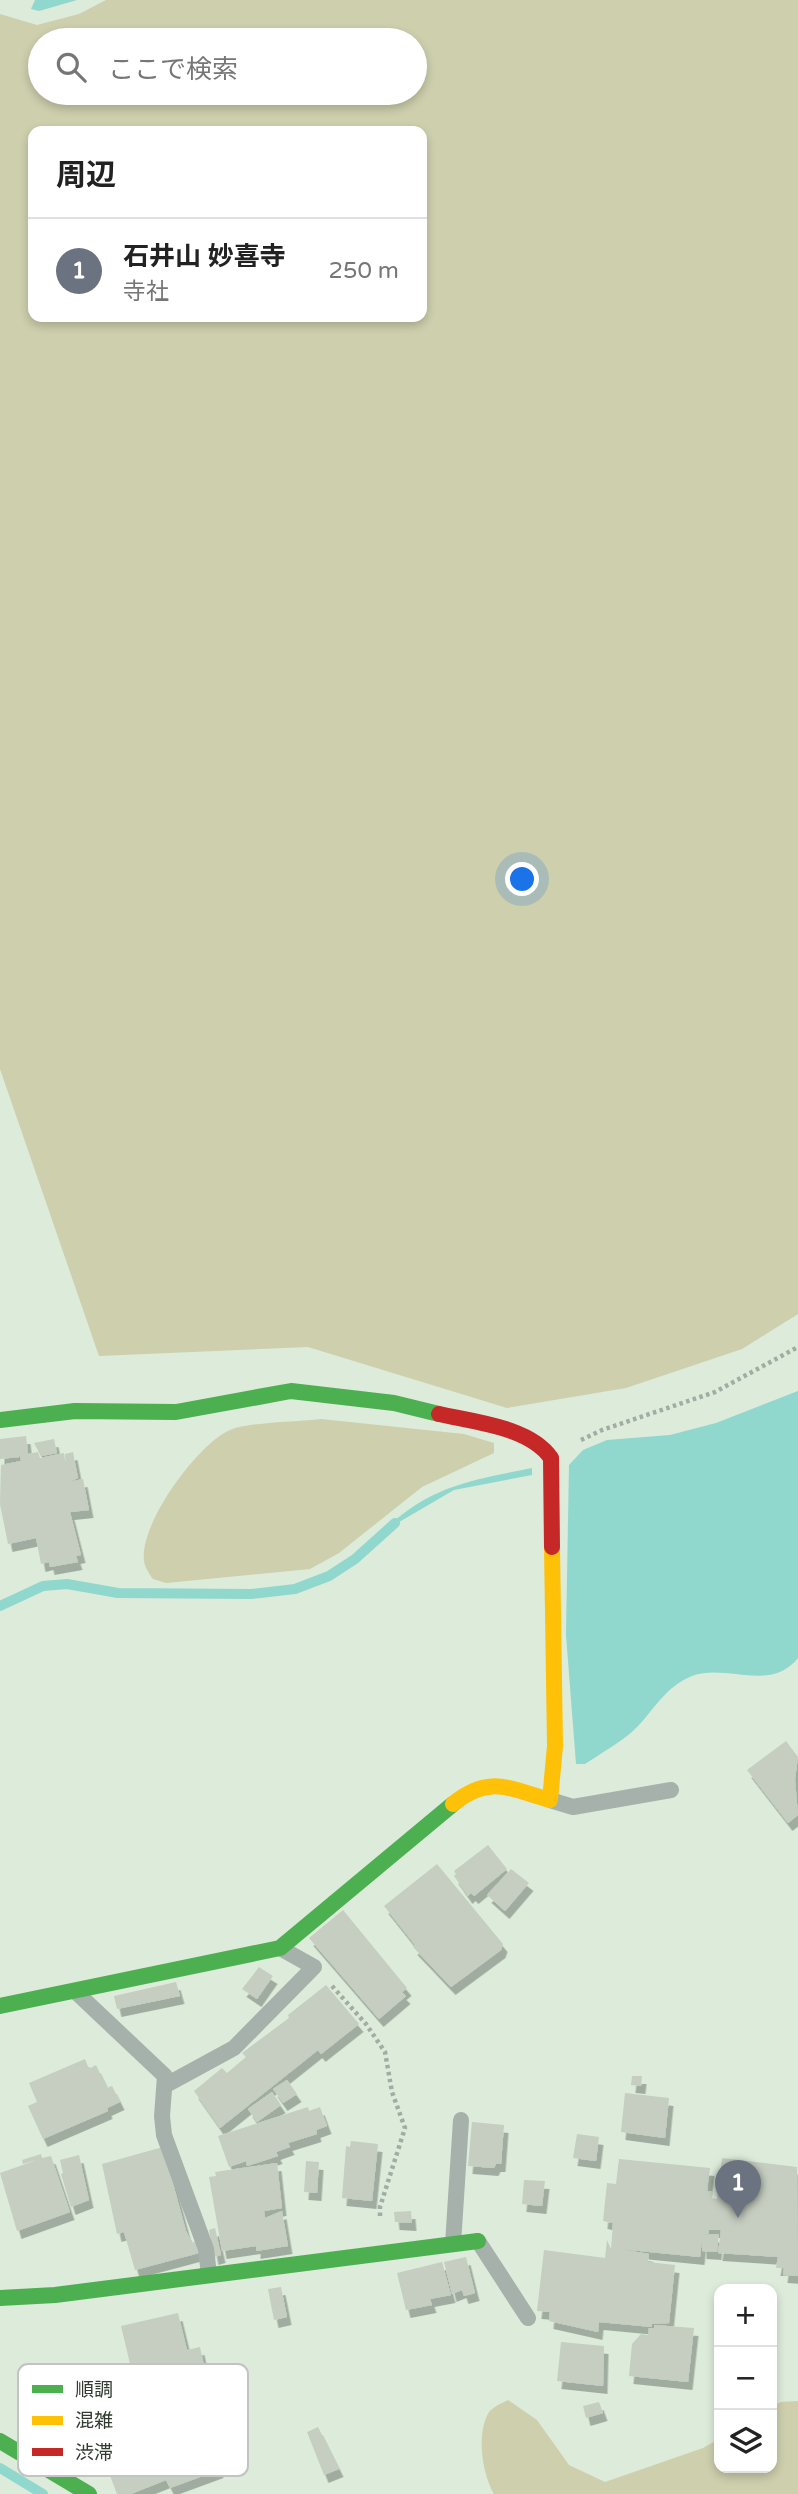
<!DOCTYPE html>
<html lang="ja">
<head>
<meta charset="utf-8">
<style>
  :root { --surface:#fff; --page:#f6f6f6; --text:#222; --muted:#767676; --line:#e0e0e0; --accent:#111827 }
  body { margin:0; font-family:"Varela Round","Noto Sans JP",sans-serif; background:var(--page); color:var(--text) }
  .controls { position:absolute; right:21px; bottom:21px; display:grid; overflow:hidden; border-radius:14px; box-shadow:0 4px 10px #0003 }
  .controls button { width:63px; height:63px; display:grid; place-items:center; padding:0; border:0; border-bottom:2px solid var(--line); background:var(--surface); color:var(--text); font:35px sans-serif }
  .you { position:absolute; left:523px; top:880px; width:24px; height:24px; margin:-18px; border:5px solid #fff; border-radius:50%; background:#1a73e8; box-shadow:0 0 0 10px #1a73e833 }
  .badge { display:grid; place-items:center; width:46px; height:46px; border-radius:50%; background:var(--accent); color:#fff; font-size:23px; font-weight:700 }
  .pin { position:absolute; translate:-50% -58px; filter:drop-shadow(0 2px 4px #0008) }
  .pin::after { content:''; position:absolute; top:37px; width:24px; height:21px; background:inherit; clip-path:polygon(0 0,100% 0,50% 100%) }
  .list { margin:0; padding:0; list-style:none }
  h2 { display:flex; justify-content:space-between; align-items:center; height:91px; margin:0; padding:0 28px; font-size:30px }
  h2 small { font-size:23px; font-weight:400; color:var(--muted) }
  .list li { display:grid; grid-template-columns:46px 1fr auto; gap:21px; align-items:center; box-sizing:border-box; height:105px; padding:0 28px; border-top:2px solid var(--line) }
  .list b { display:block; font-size:26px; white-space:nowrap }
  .list p { margin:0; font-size:23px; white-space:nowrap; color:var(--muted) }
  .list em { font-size:23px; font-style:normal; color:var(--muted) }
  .icon { flex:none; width:38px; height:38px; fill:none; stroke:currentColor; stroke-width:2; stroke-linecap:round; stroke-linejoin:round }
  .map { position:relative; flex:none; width:798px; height:2494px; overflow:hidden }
  .search { position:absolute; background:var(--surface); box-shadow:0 4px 10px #0003; left:28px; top:28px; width:399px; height:77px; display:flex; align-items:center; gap:18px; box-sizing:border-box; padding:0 24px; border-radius:38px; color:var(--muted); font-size:26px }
  .panel { position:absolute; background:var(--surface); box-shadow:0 4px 10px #0003; left:28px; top:126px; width:399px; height:196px; border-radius:14px }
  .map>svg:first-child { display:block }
  .green { fill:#cecfad; fill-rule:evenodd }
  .water { fill:#90d7cd }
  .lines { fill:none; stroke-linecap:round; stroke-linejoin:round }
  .stream { stroke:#90d7cd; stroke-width:10 }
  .building { fill:#c5cec0; filter:url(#shadow) }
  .path { stroke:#a2aca4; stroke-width:4.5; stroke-dasharray:3.5 3.5; stroke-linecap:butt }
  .lane { stroke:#a5b1aa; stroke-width:16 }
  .fast { stroke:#4caf50; stroke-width:16 }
  .slow { stroke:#ffc107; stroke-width:16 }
  .jam { stroke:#c62828; stroke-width:16 }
  .key { fill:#fff; stroke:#c1c4c1; stroke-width:2 }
  .key-label { font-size:19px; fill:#313b30 }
</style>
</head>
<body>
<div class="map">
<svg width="798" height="2494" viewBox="0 0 798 2494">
  <defs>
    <filter id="shadow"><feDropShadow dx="4.5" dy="8" stdDeviation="0" flood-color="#0004"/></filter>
  </defs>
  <rect width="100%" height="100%" fill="#dcebda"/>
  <path class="green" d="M106,0H798V1314L742,1349L626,1388L507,1408L308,1347L99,1356L0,1069V14L37,25L79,14ZM415,40V93H40V40ZM422,131V317H33V131Z
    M321,1419L464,1434L494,1443V1453L422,1487L339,1553L310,1569L166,1583L153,1579C150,1575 146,1569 145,1565C134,1530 198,1443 230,1430C249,1422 298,1422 321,1419Z
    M508,2400L537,2420L569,2465L605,2482L703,2448L719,2439V2468H772V2407L780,2402L798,2401V2494H494C482,2474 476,2433 489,2412C493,2407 502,2403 508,2400Z"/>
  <path class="water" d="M35,0H77L39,11L31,9Z
    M798,1391V1658C770,1693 727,1663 692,1676C664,1687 654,1711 634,1730C620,1743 601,1753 585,1764H576L566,1635L569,1465L583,1450L607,1440L670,1435L716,1423Z
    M532,1468V1475L454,1490L382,1532C431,1485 469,1481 532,1468Z"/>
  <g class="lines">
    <path class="stream" d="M0,1606L43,1586L67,1584L118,1593L251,1594L295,1589L329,1576L355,1559L395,1523
      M0,2468L43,2494"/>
  </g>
  <path class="building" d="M26,1436L28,1454L38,1452L40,1458L64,1453L66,1468L65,1454L73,1452L78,1478L69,1482L83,1479L89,1510L70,1512L81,1555L76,1556L78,1562L50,1567L49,1562L41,1564L36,1538L8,1544L0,1504L1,1465L21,1461L20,1454L19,1457L0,1459V1439Z
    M54,1439L57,1453L41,1456L34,1443Z
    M786,1741L798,1757L795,1779L798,1815L788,1823L747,1770Z
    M488,1845L507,1869L474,1896L471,1893L468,1896L454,1876L456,1874L454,1871Z
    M437,1864L503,1944L501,1950L451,1987L413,1947L415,1945L384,1906Z
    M511,1869L529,1883L505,1911L487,1895Z
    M343,1910L407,1988L402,1992L406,1996L379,2019L309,1938Z
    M259,1967L273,1976L257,1999L242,1989Z
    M176,1982L180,1996L117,2009L114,1996Z
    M326,1985L359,2024L321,2054L318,2050L220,2128L194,2091L222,2068L227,2073L246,2057L242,2053L289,2018L288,2015Z
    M85,2059L89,2069L96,2065L107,2088L112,2086L120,2102L107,2108L108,2111L43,2139L28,2106L37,2102L29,2083Z
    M632,2076H642L641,2086L631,2085Z
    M287,2080L297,2094L283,2103L273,2089Z
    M272,2092L281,2105L257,2122L248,2109Z
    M625,2093L669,2098L665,2138L621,2132Z
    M308,2107L309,2111L320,2107L327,2126L316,2130L317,2134L288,2143L290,2147L276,2152L278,2156L247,2166L246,2161L229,2167L218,2136Z
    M472,2122L504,2125L501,2164H496L494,2168L468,2166Z
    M577,2134L599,2137L596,2161L573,2158Z
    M351,2141L378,2144L372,2201L342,2198L346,2146L350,2147Z
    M163,2147L186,2231L192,2243L196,2241L199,2253L135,2270L124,2232L117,2234L102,2164Z
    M41,2154L42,2158L51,2156L70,2212L17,2231L0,2173L37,2160L23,2164L22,2160Z
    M79,2155L89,2200L71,2207L61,2174L63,2173L60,2160Z
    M722,2158L797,2167L798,2276L783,2275L784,2268H776L778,2257L718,2253L721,2230H709L708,2234L702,2235L719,2234L717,2252L702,2251V2239L700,2257L619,2249L649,2254L648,2262L675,2265L669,2323L652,2324V2327L599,2322L598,2332L549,2321L550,2312L537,2311L544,2250L605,2258L607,2240L611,2249L613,2223L603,2221L607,2183L616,2184L619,2159L710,2168L707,2191H713L712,2198L717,2199Z
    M306,2161L319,2162L317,2193L304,2192Z
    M277,2163L282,2208L264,2211L265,2218L282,2211L288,2246L256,2251V2246L222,2251L209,2177L216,2176L215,2172Z
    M524,2180L545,2181L542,2206L522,2204Z
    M411,2211L412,2223L395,2222L394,2212Z
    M215,2228L221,2255L214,2257L209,2230Z
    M466,2257L475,2293L464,2296L462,2290L452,2294L444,2262Z
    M442,2262L451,2295L430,2299L432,2305L406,2310L397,2273Z
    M281,2287L287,2317L274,2320L268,2289Z
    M178,2313L187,2350L200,2347L215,2417L176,2426L173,2408L142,2414L121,2326Z
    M654,2325L694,2328L688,2382L629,2376L632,2344L641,2334L648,2335L649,2328H654Z
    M561,2342L604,2346L603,2386L557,2381Z
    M599,2402L603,2413L586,2418L583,2406Z
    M198,2422L219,2470L170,2488L166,2480L131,2494H117L105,2462L151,2443L149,2438Z
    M318,2427L339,2469L324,2475L307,2432Z"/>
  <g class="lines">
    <path class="path" d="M581,1440L602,1430L715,1392L798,1347
      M332,1986L366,2024L385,2052L392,2092L405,2128L380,2207V2217"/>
    <path class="lane" d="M550,1800L573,1807L671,1790
      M77,1993L165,2076L162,2116L164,2135L206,2249L209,2275
      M166,2085L234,2048L314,1967L282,1949
      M478,2241L528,2318
      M453,2244L461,2120"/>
    <path class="fast" d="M0,1420L75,1411L176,1412L291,1391L394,1403L439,1414
      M0,2006L280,1948L453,1804
      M0,2298L55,2295L478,2241
      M0,2441L89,2494"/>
    <path class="slow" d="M453,1804C489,1774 510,1789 550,1800L555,1746L552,1547"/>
    <path class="jam" d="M439,1414C474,1422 530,1427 551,1458L552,1547"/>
  </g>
  <rect x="18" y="2364" width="230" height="112" rx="10" class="key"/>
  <rect x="32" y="2385" width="31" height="8" fill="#4caf50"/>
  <rect x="32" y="2416" width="31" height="9" fill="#ffc107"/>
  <rect x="32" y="2448" width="31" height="8" fill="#c62828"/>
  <g class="key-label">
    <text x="75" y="2396">順調</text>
    <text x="75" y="2427">混雑</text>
    <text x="75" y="2459">渋滞</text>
  </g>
</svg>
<div class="controls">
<button>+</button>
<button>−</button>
<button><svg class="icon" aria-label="layers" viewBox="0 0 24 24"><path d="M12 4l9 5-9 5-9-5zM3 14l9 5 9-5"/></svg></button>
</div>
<div class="you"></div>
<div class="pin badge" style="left:738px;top:2218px;background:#6b7280">1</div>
<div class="search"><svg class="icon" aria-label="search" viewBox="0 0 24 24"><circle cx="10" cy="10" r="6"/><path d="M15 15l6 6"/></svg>ここで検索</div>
<section class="panel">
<h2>周辺<small></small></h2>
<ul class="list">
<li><span class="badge" style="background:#6b7280">1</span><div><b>石井山 妙喜寺</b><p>寺社</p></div><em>250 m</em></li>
</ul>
</section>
</div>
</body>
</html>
